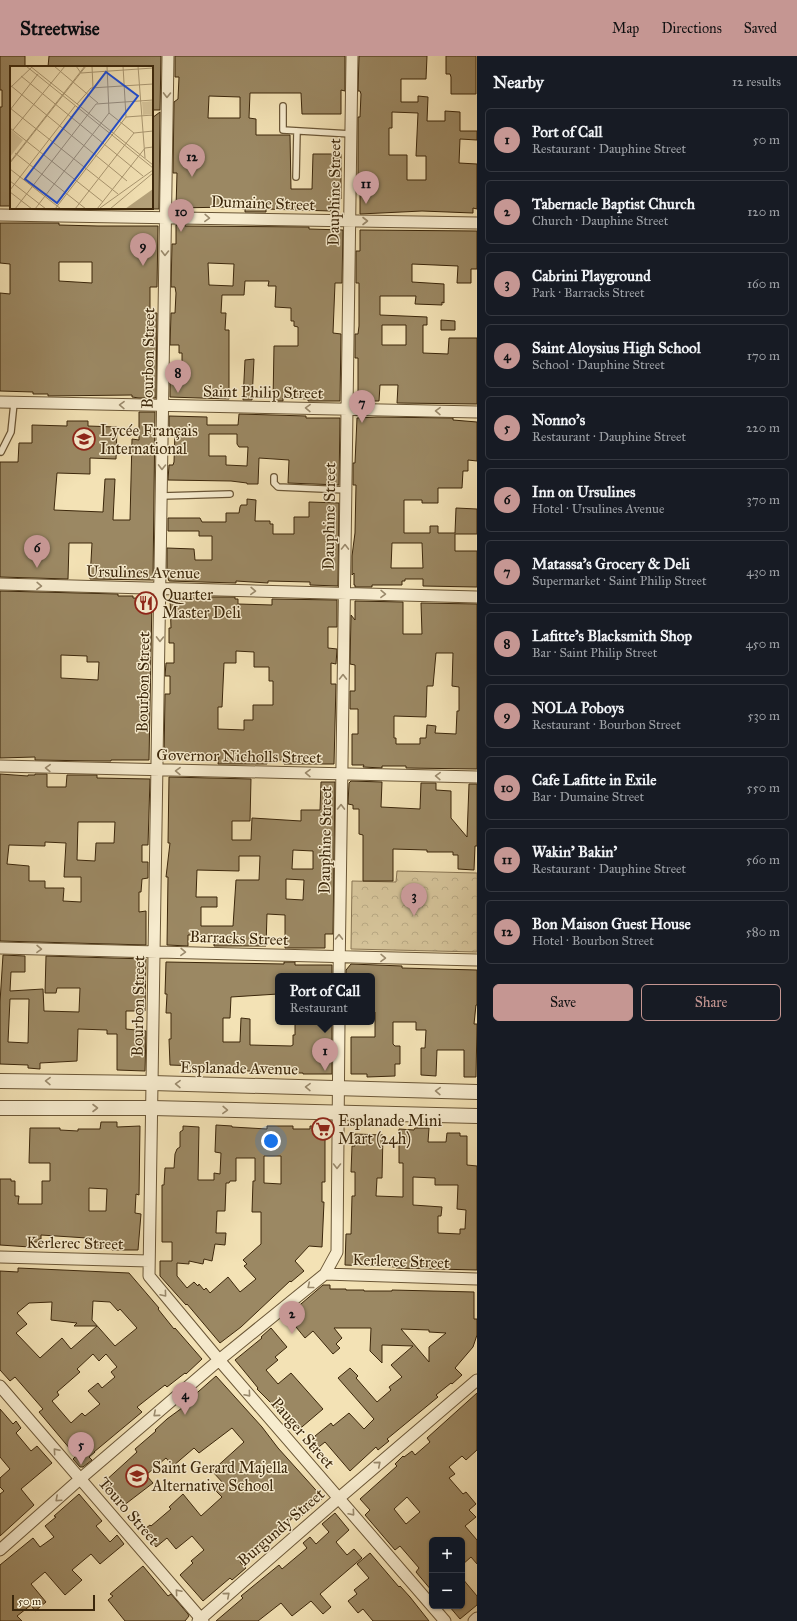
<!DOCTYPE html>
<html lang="en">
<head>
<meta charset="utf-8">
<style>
  :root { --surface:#171b24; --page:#20242c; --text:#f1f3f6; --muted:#9ea1a6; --line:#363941; --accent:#c59692 }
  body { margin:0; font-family:"IM FELL Great Primer",serif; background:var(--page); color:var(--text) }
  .controls { position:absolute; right:12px; bottom:12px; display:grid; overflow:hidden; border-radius:6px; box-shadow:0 1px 3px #0004 }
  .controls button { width:36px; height:36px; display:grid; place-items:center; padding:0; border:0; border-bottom:1px solid var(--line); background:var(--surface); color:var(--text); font:20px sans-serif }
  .scale { position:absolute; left:12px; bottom:10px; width:83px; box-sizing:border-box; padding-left:4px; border:2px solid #3c270b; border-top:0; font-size:11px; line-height:14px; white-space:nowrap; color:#3c270b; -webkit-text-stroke:3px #f7eccf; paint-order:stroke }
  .you { position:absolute; left:271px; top:1085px; width:14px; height:14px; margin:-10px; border:3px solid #fff; border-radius:50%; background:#1a73e8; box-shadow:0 0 0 6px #1a73e833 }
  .badge { display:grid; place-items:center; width:26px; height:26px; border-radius:50%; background:var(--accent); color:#111; font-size:13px; font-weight:700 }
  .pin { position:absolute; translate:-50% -33px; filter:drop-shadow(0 1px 2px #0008) }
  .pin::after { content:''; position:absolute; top:21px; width:14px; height:12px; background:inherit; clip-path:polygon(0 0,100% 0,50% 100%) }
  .popup { position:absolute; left:275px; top:917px; width:100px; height:52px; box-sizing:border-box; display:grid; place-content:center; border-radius:6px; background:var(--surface); filter:drop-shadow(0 1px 3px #0005); font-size:13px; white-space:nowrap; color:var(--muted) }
  .popup b { font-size:15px; color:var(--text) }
  .popup::after { content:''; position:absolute; left:50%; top:100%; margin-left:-8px; border:8px solid transparent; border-top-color:var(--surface) }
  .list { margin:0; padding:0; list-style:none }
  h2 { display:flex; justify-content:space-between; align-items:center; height:52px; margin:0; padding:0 16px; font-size:17px }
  h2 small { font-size:13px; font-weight:400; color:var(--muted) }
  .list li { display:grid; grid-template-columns:26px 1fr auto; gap:12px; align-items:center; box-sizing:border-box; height:64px; margin:0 8px 8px; padding:0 8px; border:1px solid var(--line); border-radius:6px }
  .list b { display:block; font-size:15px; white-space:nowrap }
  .list p { margin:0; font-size:13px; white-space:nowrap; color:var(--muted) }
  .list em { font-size:13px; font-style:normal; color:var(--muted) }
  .actions { display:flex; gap:8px; padding:12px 16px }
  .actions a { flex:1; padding:9px 0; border:1px solid var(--accent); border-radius:6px; text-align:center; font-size:14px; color:var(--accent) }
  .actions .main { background:var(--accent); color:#111 }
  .map { position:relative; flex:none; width:477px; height:1565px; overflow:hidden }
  header { display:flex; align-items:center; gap:24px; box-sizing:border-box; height:56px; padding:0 20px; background:var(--accent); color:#111 }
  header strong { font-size:19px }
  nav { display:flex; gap:22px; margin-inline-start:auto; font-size:14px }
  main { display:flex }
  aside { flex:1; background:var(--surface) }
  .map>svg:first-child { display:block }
  .park { fill:url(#park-crowns); stroke:#887452 }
  .building { fill:#9b8863; stroke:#3c270b; fill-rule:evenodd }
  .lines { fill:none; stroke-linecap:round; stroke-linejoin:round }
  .service-casing { stroke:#6a5636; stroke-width:8 }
  .minor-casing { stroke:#6a5636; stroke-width:13 }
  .tertiary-casing { stroke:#6a5636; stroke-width:16 }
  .service { stroke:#f7eccf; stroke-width:5.5 }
  .minor { stroke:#f7eccf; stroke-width:11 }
  .tertiary { stroke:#f7eccf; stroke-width:14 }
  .oneway { stroke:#9a8a6d }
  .labels { text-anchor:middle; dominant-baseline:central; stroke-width:3; stroke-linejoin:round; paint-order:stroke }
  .street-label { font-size:16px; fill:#3c270b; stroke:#f7eccf }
  .poi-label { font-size:16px; fill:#3c270b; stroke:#f7eccf; text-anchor:start }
  .inset-road { fill:none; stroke:#aa9771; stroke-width:1 }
  .view { fill:#1d4ed8; fill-opacity:0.15; stroke:#1d4ed8; stroke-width:2 }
  .inset-edge { fill:none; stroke:#3c270b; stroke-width:2 }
</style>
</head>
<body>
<header>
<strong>Streetwise</strong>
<nav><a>Map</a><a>Directions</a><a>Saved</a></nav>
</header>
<main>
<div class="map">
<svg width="477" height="1565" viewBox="0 0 477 1565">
  <defs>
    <pattern id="park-crowns" width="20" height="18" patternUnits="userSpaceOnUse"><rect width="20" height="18" fill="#d4c298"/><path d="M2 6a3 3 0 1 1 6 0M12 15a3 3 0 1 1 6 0" fill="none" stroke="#b7a782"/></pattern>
  </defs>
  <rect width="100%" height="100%" fill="#f3e2b5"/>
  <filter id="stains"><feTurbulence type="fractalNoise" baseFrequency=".005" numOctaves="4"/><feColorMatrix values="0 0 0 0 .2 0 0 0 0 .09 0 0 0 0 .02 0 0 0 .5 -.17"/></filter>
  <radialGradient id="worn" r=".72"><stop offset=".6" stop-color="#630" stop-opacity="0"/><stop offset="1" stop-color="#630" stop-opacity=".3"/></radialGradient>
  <path class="park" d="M397,815L477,817V896L351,893L352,825L396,826Z"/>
  <path class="building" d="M0,0H25V11H11V150H0V51H2V34H0Z
    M49,0H161L160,54H152V11H48Z
    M175,0H345V35L341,34V58H302L301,37H250L249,62L256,63V79H290L291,133H312L313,98H341V143H331V155L266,153V156H245V153L230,151L176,152L177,117H173L174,46L178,43L179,21H175ZM209,40L240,41V62H208Z
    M359,0H427L426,23H401V46H418V40L428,41L427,65H445V55L460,56V75H477V84L460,83L459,107L477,108V153L473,152V157L422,155L360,158V128H358V61H360L361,38L360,35H358ZM392,56L418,57L416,100H426V124H407V99H389V72H392Z
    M446,0H476V38H451V21L450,18H446Z
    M160,56L159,153H152V62Z
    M0,167H59V169L98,170H158L157,231H150V257H157L156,342H139L132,341V339L48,340V338H33V336L0,335V237L10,238V208L0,207ZM59,206H92V227L59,225Z
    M176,169H185V170L309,171V173L343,174L342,227H335L333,277L341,278L340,345H308V343L283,342V345H273L274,290H298V271L294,270V265H291V252L275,251L276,230H268L269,225H245L244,239H222L221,257H226L225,274H229V343L170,341V320H182V297H179V289H170L171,257H175L176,237L175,231H171L172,188H176ZM208,207L234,208L233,230L209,229Z
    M360,174L477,175V213H471V227H457L458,210L412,208V226L444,228V247L442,246V249L415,248L416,240H380V259L427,261V269H423V297L448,298L449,282H477V348L397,347L398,329H380L379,345H358V302H355V278H358L359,270V227H356V195H360ZM382,269H406V289H382Z
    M441,264L455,265V274H441Z
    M254,303L252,344H243L245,304Z
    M139,356H155L153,524L90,523L92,487H69L68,523L0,521V406H18L19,387H32V369L67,370V365H88V370L117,371L116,403L90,402V418L57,417L54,454L103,456L105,423H115L113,464H130L132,383L139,384Z
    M239,358L306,360V362H340L339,429L288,427L289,404L259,402L258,428H247V427L231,425L168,424L169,409H173L174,406L175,376H169V360L207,361V369H238ZM209,378H237V388L239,391H248L247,410L226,409V400H209Z
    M377,361L453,362V364L477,366V405L468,404V415H463L462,432H438V447H422V444H404V477H430V470H438V477H455L456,452L477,453V478H455V495H477V531L423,530V523H405V525H402V529H372V531H355V529H354V517L352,519V500L355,477L356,429H353V407H355L357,362ZM392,487H422L423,512H391Z
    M247,443L256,444L255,465H270V468H273V478H294V461H309V446L339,447L338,530L310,529V526L268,525V527L236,525V527L169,525L167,520V492L194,493L195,504H212V480H199V475H168V462H200L202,466H226V457H239L240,451L241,449H247Z
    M0,535L118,538V540H133V542L152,543L149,704H111V705H98L35,704V701L0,702ZM61,599L87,600V606H99L98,624L61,622Z
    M204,541H235V543H238V548L272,549V543L337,544V571H328V592L337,593L336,608L331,607V628H336L334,708H284V704H267V708H218L219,698L188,697V701H164L165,638H170V620H165L166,607H174V587H169V572H171L170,542H206ZM236,595L254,596V611H269V625H273V649H253V664H244V674L218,673V651H222L224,607H236Z
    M355,545L403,546V578H422L421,547L477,548V713L406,712V710H382V712L363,711L364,709H352V678H358V653H350V635H355V609L350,608L351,559L355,564ZM436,597H453L452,630L459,631V655H457L456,678L435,677L436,670L427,669L426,682H420V688H396V682H394V660L426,661L427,630H433Z
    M0,718L28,720V719H35V718H47V731H66L67,719H97V722L150,723L148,789H142V806H148V822L142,823L141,836H139V856L146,855V889L0,885ZM78,766H115L114,787H96L95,805L77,804ZM45,786L66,787L64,821H81V846L63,845L64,832H45V825H29V810L7,808L9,789L45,790Z
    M169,721L251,723L250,765H232V784H251L252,762L301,765V754H320L321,726H335L333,878H325V892H285V859L267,858L266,890H214V879H188V890L167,889L168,821H166L170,787H168ZM293,794L313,795V813H292ZM239,800H260L259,824H236L233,870H201V851H217V841H196L197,814L239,815ZM286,823L304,824L303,844L286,843Z
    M351,725L382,726L381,751L420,753L421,727H436V734L451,735V762L467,781L469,728H477V790H475L474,814L458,813V799H453V796H427V794L393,793V825H363V779L359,778V753H353V749L348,748L349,727Z
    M3,899L25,900V916H11L10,935L43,933L44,955L79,956L80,932H57L56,937H45L46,900L146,903L145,955H126V973L146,975L145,1015L117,1014V978H107V974L78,973L77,1005L40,1007V1013L28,1012V1009L0,1008V946ZM10,943H29L28,987L8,986Z
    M166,906L284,908V906H295V909H332V920H278V938L231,941L230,962H223V986H240L241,962L250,963V989L291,990L293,989V979H295V967L332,966V1018H303V1017H290V1016L199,1014V1010L170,1009L169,983H171V957H166L167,938H165Z
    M351,908L402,910V912L477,914V949H476L474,968H477L476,1021H464V994H437L436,1020L421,1019V992H425L426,974H416V966H393V988L395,990H400V1008H395V1020L367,1021V1018H351V981H375V956H372V920H346V914Z
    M101,1066H117V1071L140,1070L139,1139L136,1138L135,1157L141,1158L138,1194H112V1192L107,1191H87V1182L41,1179V1183H39V1186H30V1191L0,1189V1123H11V1125H15V1140H19L18,1148H42V1125H50V1107H29L30,1072H60V1074L78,1075V1073H100ZM89,1132L107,1133L106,1155H89Z
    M216,1069L232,1070V1071L267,1073V1070H293V1073H310V1070H325V1126H322V1146H324L322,1191L309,1190L295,1205L304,1215L291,1226L290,1225L241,1271L220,1287L187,1248L186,1249L160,1220V1205H172V1186H162V1129H164L165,1112H174L175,1098L177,1093L180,1091V1076L183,1074V1070L199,1071L198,1124H214V1117L220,1118L221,1097L215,1096ZM264,1100H281V1128L264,1127ZM236,1102H255V1125H253L252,1156H261V1188L243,1204L247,1208L244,1210L256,1223L240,1236L228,1221L210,1237L206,1232L204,1234L199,1228L198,1230L194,1226L187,1232L177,1220V1207L189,1208V1205L203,1208L204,1203L212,1205L215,1188L225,1189L226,1177H216L217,1155H225L226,1127H229L230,1125H236Z
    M415,1072H429L428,1086H446L447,1077H460V1080H467V1109L477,1110V1214L396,1212V1211L345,1209L346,1178H351L352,1140H355V1116H351L352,1090H355V1078L383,1079L382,1122H377L376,1140L403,1141V1107H399V1073L414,1074ZM413,1121L435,1122V1129H458L457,1153L466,1154L465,1173H460V1178L438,1177V1160H441L442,1151L413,1149Z
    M18,1212L129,1217L159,1252L158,1253L174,1273L175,1272L202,1303L186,1318L185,1317L167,1331L165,1329L137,1351L142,1356L94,1396H95L89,1401L92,1404L83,1411H80L73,1403L76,1400L39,1356L43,1353L15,1321L10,1325L0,1314V1215L18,1216ZM93,1245L110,1246L118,1255L120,1253L137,1272L115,1290L92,1264ZM52,1246L51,1264L77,1267L74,1270H97L71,1293L62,1282L40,1302L16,1277L27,1268L17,1257L29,1247ZM93,1298L99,1305L106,1298L117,1311L111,1316L115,1321L102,1332L98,1327L88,1335L100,1348L85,1360L82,1357L71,1367L52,1345L59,1339L57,1336L80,1316L77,1313Z
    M323,1229H330V1233H346V1234H364V1235H392V1234L474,1236V1263H477V1279L473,1291L455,1312L462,1319L452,1328L451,1327L436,1339L438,1341L387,1383L389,1385L378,1394L376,1391L350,1415L325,1386L315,1394L309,1387L316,1381L315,1380L331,1367L333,1370L349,1357L364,1373L374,1363L338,1322L350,1312L358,1320L356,1322L377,1346L391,1334L389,1331L402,1321L391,1309L413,1290L382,1289V1307L370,1295L371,1272H334L342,1282L336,1288L340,1292L333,1298L313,1275L305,1282L287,1260ZM401,1273L429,1274V1276L446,1277L429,1291V1306Z
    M271,1272L287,1291L275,1301L278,1304L266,1314L278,1328L291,1317L323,1353L296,1376L278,1356L279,1355L257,1333L258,1332L235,1304L262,1282L261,1281Z
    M216,1320L262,1371L278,1392L323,1442L298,1463L295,1460L281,1472L284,1475L273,1483L270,1479L240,1506L246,1512L232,1524L230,1522L203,1545L180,1519L193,1507L191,1505L204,1494L192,1480L176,1493L167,1482L156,1491L142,1475L150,1469L151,1470L171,1453L169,1451L183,1438L201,1460L222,1441L216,1435L224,1428L212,1415L244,1386L232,1372L199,1397L194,1392L173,1410L166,1402L146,1419L153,1427L123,1450L103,1427L137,1396L135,1393L156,1375L155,1374L167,1363L182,1352L181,1351Z
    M477,1337V1394L466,1404L462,1400L449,1411L455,1418L449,1422L463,1438L466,1436L476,1448L469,1454L476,1461L465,1470L477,1484V1508L471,1501L462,1509V1484H432V1535L416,1516L419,1512L400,1490L395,1494L365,1459L370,1454L360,1443L397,1410L395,1408L403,1400L404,1401L412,1395L415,1399L430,1386L427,1382ZM407,1441L420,1456L406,1468L394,1453Z
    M0,1353L13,1368L16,1365L21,1372L16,1377L31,1395L37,1390L52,1407L21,1433L34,1449L0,1480V1438L4,1435L0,1431V1422L10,1413L0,1401Z
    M79,1438L102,1465L96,1470L110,1486L117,1479L124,1488L100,1508L91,1498L72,1514L82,1524L65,1539L45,1516L31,1528L46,1546L35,1555L31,1549L17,1560L22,1565H0V1509L33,1482L40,1491L54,1481L45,1470L56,1461L54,1460Z
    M335,1457L349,1474L336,1486L347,1499L354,1493L362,1502L320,1538L331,1551L323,1558L311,1545L292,1560L281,1547L258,1565H216L243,1542L241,1540L279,1509L282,1513L307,1492L303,1487L310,1481L316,1488L329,1476L322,1468Z
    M370,1497L399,1531L400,1530L410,1541L429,1565H373L363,1553L358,1557L348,1545L357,1538L354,1534L369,1522L357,1508Z
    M143,1510L168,1540L171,1538L188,1558L189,1560L185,1565H125L108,1544L113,1540L110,1538Z
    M462,1522L477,1540V1549L460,1563L449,1550H462Z"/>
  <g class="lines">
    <g class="service-casing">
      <path id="service" d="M283,50V74L351,78
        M296,121L297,75
        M1,396L11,376L14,347
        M274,421V427L278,431L346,434
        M162,440L230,438"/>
    </g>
    <g class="minor-casing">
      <path id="minor" d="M168,0L149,1220L219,1304L445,1565
        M0,159L477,167
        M0,346L477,356
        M0,528L477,541
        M0,710L477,721
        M0,892L477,904
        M339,920L352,0
        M0,1201L149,1205
        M325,1218L477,1223
        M0,1330L203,1565
        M0,1494L80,1423L219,1304L325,1218L337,1196L339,966
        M198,1565L339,1442L477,1324
        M474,1565L477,1562"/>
    </g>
    <g class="tertiary-casing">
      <path id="tertiary" d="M0,1025L152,1027L477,1036
        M0,1052H152L477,1060"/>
    </g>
    <use href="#service" class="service"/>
    <use href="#minor" class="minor"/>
    <use href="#tertiary" class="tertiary"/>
  </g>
  <defs><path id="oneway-chevron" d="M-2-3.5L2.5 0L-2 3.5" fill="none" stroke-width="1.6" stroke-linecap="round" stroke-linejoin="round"/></defs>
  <g class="oneway">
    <use href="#oneway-chevron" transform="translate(167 39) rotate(91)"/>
    <use href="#oneway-chevron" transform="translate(207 162) rotate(2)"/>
    <use href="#oneway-chevron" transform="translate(365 165)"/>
    <use href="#oneway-chevron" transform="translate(165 197) rotate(91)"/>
    <use href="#oneway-chevron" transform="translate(122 349) rotate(-179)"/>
    <use href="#oneway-chevron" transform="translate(308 352) rotate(-179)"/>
    <use href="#oneway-chevron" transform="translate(438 355) rotate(-179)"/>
    <use href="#oneway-chevron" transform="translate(162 411) rotate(91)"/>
    <use href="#oneway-chevron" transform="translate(345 491) rotate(-89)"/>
    <use href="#oneway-chevron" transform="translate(39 530) rotate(2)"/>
    <use href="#oneway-chevron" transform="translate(253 535) rotate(2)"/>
    <use href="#oneway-chevron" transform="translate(383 538) rotate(1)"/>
    <use href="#oneway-chevron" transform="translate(160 583) rotate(91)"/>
    <use href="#oneway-chevron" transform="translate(343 621) rotate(-89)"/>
    <use href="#oneway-chevron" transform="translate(48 712) rotate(-178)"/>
    <use href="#oneway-chevron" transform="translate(178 715) rotate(-179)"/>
    <use href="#oneway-chevron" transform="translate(308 717) rotate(-179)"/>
    <use href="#oneway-chevron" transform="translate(438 720) rotate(-178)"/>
    <use href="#oneway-chevron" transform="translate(341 751) rotate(-89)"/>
    <use href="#oneway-chevron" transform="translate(339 881) rotate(-89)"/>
    <use href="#oneway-chevron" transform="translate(39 893) rotate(1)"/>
    <use href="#oneway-chevron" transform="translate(183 896) rotate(2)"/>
    <use href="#oneway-chevron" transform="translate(383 902) rotate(1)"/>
    <use href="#oneway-chevron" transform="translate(48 1025) rotate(-179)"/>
    <use href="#oneway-chevron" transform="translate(178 1028) rotate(-179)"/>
    <use href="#oneway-chevron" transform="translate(308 1031) rotate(-179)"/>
    <use href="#oneway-chevron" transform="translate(438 1035) rotate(-178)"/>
    <use href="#oneway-chevron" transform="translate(95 1052)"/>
    <use href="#oneway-chevron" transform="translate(225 1054) rotate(2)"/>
    <use href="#oneway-chevron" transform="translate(337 1110) rotate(90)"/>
    <use href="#oneway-chevron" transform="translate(310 1230) rotate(141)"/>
    <use href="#oneway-chevron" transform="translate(164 1238) rotate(50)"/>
    <use href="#oneway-chevron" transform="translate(248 1338) rotate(49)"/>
    <use href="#oneway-chevron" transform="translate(156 1358) rotate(139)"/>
    <use href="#oneway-chevron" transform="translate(56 1395) rotate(-131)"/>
    <use href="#oneway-chevron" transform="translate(378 1408) rotate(-40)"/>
    <use href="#oneway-chevron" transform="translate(58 1443) rotate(138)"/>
    <use href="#oneway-chevron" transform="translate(352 1457) rotate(49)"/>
    <use href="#oneway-chevron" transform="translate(178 1536) rotate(-131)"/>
    <use href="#oneway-chevron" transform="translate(227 1539) rotate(-41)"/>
  </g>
  <defs>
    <g id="school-ring" transform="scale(1.15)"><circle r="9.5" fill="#f7eccf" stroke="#8f2418" stroke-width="1.5"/><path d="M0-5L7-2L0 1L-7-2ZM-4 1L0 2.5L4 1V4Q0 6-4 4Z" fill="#8f2418"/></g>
    <g id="restaurant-ring" transform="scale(1.15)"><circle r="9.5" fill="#f7eccf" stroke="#8f2418" stroke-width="1.5"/><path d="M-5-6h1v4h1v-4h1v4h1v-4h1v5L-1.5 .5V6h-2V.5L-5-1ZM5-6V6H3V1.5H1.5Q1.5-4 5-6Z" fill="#8f2418"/></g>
    <g id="supermarket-ring" transform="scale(1.15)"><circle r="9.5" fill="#f7eccf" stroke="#8f2418" stroke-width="1.5"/><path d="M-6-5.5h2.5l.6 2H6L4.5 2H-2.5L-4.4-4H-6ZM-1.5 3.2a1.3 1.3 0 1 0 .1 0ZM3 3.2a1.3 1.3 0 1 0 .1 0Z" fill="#8f2418"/></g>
  </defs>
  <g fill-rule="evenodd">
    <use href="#school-ring" x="84" y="383"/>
    <use href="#restaurant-ring" x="146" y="547"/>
    <use href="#supermarket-ring" x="323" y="1073"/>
    <use href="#school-ring" x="137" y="1420"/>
  </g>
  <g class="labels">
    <g class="street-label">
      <text transform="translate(334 136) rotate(-89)">Dauphine Street</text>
      <text transform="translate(263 147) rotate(2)">Dumaine Street</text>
      <text transform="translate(148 302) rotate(-89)">Bourbon Street</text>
      <text transform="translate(263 336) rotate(1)">Saint Philip Street</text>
      <text transform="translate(329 460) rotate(-89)">Dauphine Street</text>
      <text transform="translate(143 516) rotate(1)">Ursulines Avenue</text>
      <text transform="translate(143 626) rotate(-89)">Bourbon Street</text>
      <text transform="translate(239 700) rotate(1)">Governor Nicholls Street</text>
      <text transform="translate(325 784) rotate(-89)">Dauphine Street</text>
      <text transform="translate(239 882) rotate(2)">Barracks Street</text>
      <text transform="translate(138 950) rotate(-89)">Bourbon Street</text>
      <text transform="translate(239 1012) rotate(1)">Esplanade Avenue</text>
      <text transform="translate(75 1187) rotate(1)">Kerlerec Street</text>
      <text transform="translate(401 1205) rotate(2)">Kerlerec Street</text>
      <text transform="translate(303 1377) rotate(49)">Pauger Street</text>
      <text transform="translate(129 1455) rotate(49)">Touro Street</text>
      <text transform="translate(281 1471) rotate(-41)">Burgundy Street</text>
    </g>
    <g class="poi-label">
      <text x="100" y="374">Lycée Français<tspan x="100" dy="18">International</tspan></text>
      <text x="162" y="538">Quarter<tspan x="162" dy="18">Master Deli</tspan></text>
      <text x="338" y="1064">Esplanade Mini<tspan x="338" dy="18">Mart (24h)</tspan></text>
      <text x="152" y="1411">Saint Gerard Majella<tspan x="152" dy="18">Alternative School</tspan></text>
    </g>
  </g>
  <g transform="translate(10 10)">
    <rect width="143" height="143" fill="#f3e2b5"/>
    <path d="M143,35V48L133,49L132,36ZM0,63L13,74L0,91Z" fill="#d4c298"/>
    <path d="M143,123V143H115Z" fill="#b5a27b"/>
    <path class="inset-road" d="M16,0L143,102M20,0L143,99M44,0L88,37M66,0L71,7L143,2M82,0L83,22M97,0L99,47M113,0L116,51M128,0L135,92M11,10L133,110M0,19L117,115M0,22L23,0M67,38L81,22L143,18M0,42L108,128M0,44L28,8M99,47L124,67M0,62L93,136M3,64L55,0M5,87L76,143M0,96L75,0M0,97L76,0M0,103L51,143M0,115L36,143M0,124L65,40M0,126L22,143M90,142L143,104M5,143L86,38L143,34M25,143L99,47M45,143L116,51L143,49M65,143L124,67L143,65M87,143L135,82L143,81M100,143L143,107"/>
    <path class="view" d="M96,6L128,30L47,137L15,113Z"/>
    <rect width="143" height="143" class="inset-edge"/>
  </g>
  <rect width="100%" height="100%" filter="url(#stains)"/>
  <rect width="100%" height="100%" fill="url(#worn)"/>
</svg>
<div class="controls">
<button>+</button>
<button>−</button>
</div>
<div class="scale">50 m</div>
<div class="you"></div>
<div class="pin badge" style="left:325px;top:1015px">1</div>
<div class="popup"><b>Port of Call</b>Restaurant</div>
<div class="pin badge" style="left:292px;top:1278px">2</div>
<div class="pin badge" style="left:414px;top:860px">3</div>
<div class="pin badge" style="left:185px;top:1359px">4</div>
<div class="pin badge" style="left:81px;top:1409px">5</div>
<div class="pin badge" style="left:37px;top:512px">6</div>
<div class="pin badge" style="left:362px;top:367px">7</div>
<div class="pin badge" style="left:178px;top:337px">8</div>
<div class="pin badge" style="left:143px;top:210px">9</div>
<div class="pin badge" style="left:181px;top:176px">10</div>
<div class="pin badge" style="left:366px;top:148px">11</div>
<div class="pin badge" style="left:192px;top:121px">12</div>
</div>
<aside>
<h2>Nearby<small>12 results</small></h2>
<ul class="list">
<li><span class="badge">1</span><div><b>Port of Call</b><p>Restaurant · Dauphine Street</p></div><em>50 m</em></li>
<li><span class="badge">2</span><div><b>Tabernacle Baptist Church</b><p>Church · Dauphine Street</p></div><em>120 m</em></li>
<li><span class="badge">3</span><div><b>Cabrini Playground</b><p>Park · Barracks Street</p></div><em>160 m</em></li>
<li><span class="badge">4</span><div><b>Saint Aloysius High School</b><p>School · Dauphine Street</p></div><em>170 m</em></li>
<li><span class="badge">5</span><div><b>Nonno's</b><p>Restaurant · Dauphine Street</p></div><em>220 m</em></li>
<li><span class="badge">6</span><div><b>Inn on Ursulines</b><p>Hotel · Ursulines Avenue</p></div><em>370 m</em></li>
<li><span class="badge">7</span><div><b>Matassa's Grocery &amp; Deli</b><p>Supermarket · Saint Philip Street</p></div><em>430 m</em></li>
<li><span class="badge">8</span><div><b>Lafitte’s Blacksmith Shop</b><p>Bar · Saint Philip Street</p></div><em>450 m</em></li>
<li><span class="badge">9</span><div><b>NOLA Poboys</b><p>Restaurant · Bourbon Street</p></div><em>530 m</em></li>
<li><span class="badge">10</span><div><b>Cafe Lafitte in Exile</b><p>Bar · Dumaine Street</p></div><em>550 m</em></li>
<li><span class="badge">11</span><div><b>Wakin' Bakin'</b><p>Restaurant · Dauphine Street</p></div><em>560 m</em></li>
<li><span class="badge">12</span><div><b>Bon Maison Guest House</b><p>Hotel · Bourbon Street</p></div><em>580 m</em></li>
</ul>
<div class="actions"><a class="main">Save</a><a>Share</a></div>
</aside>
</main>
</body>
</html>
